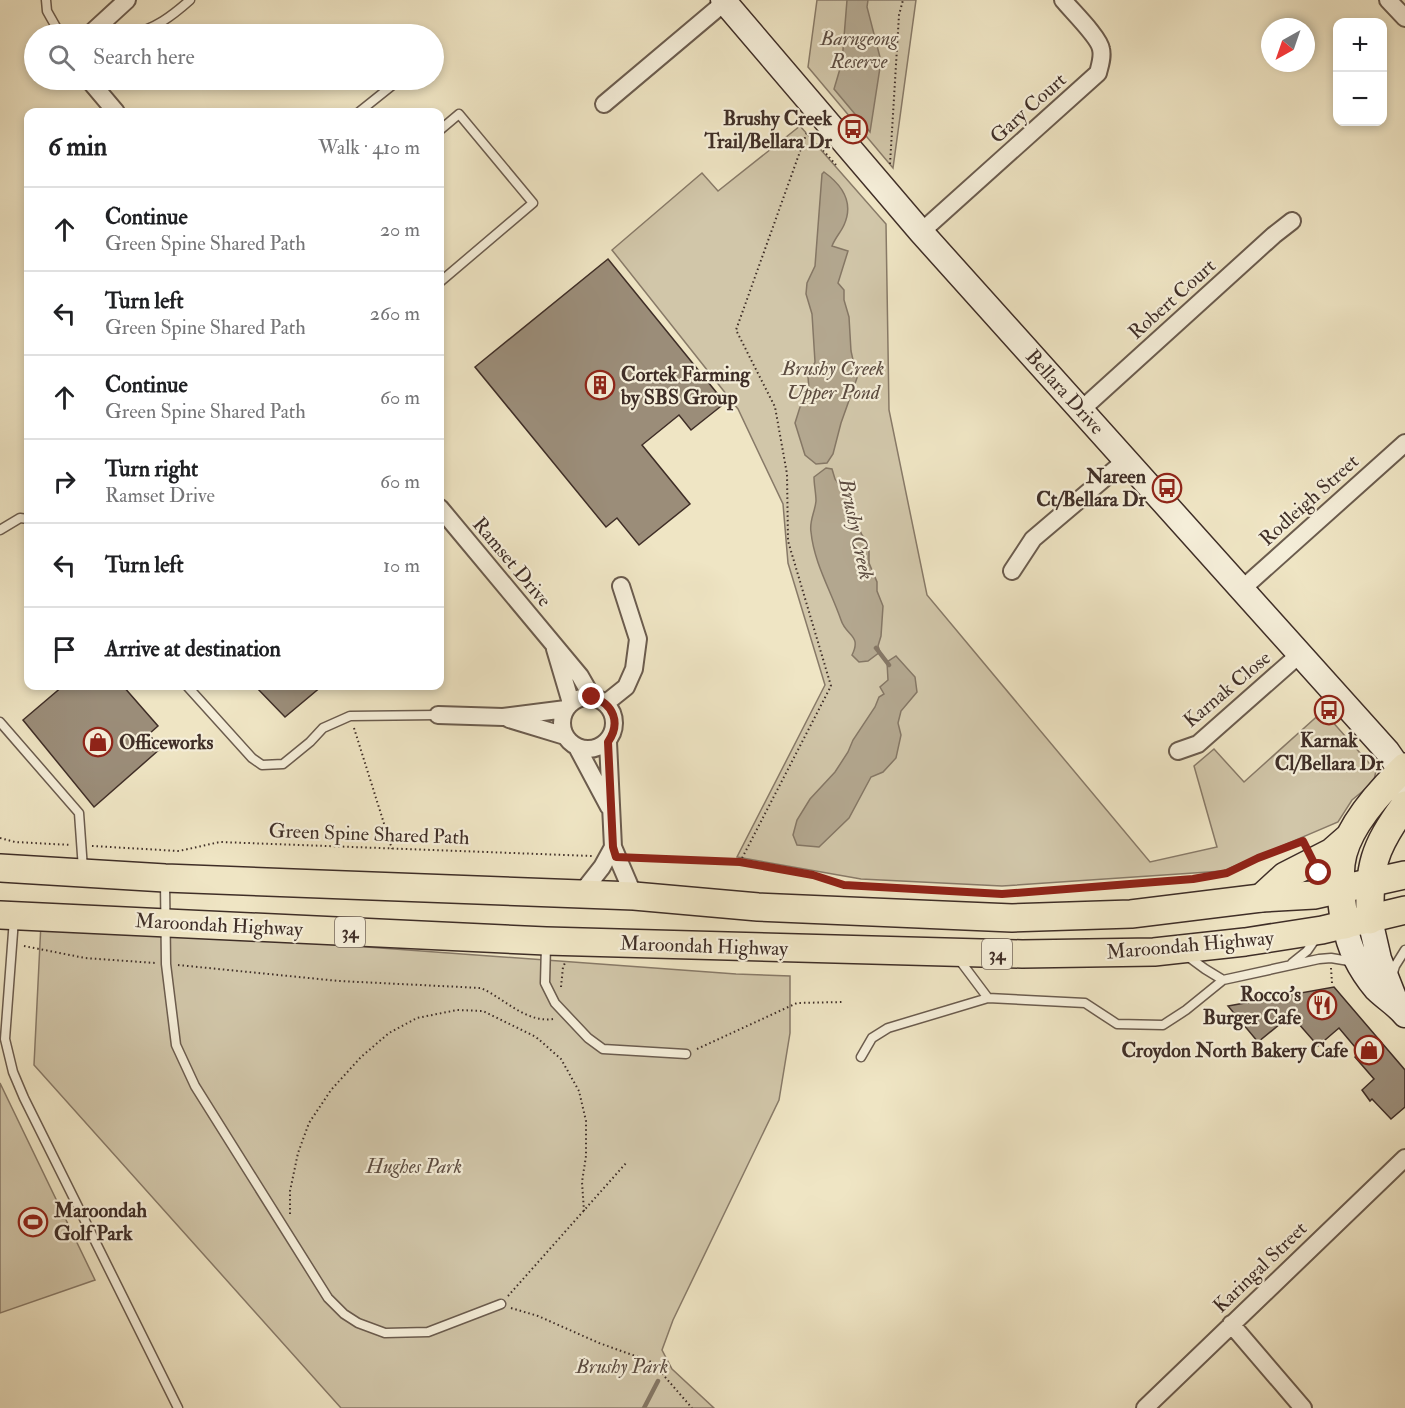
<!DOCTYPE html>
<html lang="en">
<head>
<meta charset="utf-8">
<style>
  :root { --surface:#fff; --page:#f6f6f6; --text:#202124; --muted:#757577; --line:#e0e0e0 }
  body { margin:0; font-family:"IM FELL Double Pica",serif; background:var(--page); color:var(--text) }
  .controls { position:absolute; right:18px; top:18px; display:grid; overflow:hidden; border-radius:12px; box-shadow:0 3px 9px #0003 }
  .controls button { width:54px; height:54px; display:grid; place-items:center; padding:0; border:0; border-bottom:2px solid var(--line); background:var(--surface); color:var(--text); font:30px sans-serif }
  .compass { position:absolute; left:1261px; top:18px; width:54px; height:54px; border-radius:50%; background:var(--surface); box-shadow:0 3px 9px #0003; rotate:220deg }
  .stop { position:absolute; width:18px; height:18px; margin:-14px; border:4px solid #8f2418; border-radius:50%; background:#fff }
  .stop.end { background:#8f2418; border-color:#fff; box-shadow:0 2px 6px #0008 }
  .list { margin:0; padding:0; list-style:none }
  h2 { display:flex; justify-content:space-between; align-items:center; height:78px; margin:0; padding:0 24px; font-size:26px }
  h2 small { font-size:20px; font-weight:400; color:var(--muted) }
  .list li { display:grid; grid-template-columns:39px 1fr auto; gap:18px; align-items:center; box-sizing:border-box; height:84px; padding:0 24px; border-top:2px solid var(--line) }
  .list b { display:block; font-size:22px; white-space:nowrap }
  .list p { margin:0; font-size:20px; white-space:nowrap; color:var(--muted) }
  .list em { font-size:20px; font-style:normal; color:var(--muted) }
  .icon { flex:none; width:33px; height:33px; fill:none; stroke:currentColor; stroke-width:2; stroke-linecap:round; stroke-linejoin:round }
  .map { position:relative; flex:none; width:1405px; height:1408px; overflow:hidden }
  .search { position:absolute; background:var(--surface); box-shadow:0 3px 9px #0003; left:24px; top:24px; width:420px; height:66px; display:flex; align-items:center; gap:15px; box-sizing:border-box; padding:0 21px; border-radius:33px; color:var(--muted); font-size:22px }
  .panel { position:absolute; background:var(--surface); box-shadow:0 3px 9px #0003; left:24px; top:108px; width:420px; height:582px; border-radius:12px }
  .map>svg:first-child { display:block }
  .green { fill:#d1c6a9; stroke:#887a68; stroke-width:1.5 }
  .water { fill:#b3a78f; stroke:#857765; stroke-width:1.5 }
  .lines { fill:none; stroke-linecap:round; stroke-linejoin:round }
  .stream { stroke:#857765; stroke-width:4.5 }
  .building { fill:#9b8d79; stroke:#3f2e27; stroke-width:1.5 }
  .service-casing { stroke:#6b5c4e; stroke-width:11 }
  .minor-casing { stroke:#6b5c4e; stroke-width:20 }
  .secondary-casing { stroke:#3f2e27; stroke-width:27 }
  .primary-casing { stroke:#3f2e27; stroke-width:30 }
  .trunk-casing { stroke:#3f2e27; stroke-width:30 }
  .path { stroke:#3f2e27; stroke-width:2; stroke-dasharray:1.5 3; stroke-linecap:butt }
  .service { stroke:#f5eed9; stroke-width:8 }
  .minor { stroke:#f5eed9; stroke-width:16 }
  .secondary { stroke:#f5eed9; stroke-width:24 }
  .primary { stroke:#efe5c4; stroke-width:27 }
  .trunk { stroke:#efe5c4; stroke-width:27 }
  .route { stroke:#8f2418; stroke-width:8 }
  .labels { text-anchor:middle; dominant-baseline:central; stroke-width:4.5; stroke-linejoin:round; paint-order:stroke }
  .shield { fill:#f5eed9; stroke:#76685c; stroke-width:1.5 }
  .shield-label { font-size:18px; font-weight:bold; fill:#3f2e27 }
  .park-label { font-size:20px; font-style:italic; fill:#5c4c41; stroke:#f5eed9 }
  .street-label { font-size:20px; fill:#3f2e27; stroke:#f5eed9 }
  .poi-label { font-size:20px; font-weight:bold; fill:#3f2e27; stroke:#f5eed9; text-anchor:end }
  .water-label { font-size:21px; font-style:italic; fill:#5c4c41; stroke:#f5eed9 }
</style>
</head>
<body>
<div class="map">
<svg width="1405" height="1408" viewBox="0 0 1405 1408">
  <rect width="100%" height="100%" fill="#efe5c4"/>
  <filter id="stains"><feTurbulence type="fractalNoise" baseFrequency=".00333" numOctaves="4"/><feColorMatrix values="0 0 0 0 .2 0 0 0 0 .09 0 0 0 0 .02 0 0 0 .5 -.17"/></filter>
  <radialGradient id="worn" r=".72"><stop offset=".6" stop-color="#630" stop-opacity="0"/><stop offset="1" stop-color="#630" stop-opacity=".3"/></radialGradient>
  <path class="green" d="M817,0H916L893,168L808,67Z
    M800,126L886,224L889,410L927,595L1150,862L1217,847L1194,766L1214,749L1244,782L1323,711L1376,771L1374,780L1369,786L1352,800L1338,822L1223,871L1002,886L861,879L737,857L825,685L788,563L783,504L738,409L612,250L702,173L718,191Z
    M41,923L736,974L790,976V1033L779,1100L673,1320L662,1350L672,1369L714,1408H341L34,1065Z
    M0,1083L95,1280L0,1313Z"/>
  <path class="water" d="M847,0H868L867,7L881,61L870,132L834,89L842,62Z
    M824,172C842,185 854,203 844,225C841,232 835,238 832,246L848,251L838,283L844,290V300L849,317L851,351L857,378L841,423L833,454L827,463L816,464L805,455L795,423L800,407L806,400L809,389L808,377L815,362L812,314L806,294L807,283L815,266L822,174Z
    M826,468L832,469L835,479L840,486L862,535L869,544V563L877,582V591L883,606L881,636L878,646L880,652L868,661L859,662L852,655C862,635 846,636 841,620C831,591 814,563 811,532C809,521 815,512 816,501C816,493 814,485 814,477Z
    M896,656L915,677L917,692L901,711L898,723L901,735L896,758L883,772L871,777L849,818L819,847L797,845L793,835L797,820L810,799L835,772L848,752L853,740L875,707L879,697L884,694L880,687L888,680L887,662Z"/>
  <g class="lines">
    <path class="stream" d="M876,648L889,665
      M644,1408L658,1381"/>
  </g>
  <path class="building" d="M608,259L725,403L691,430L679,415L642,445L690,504L639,545L617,518L606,527L475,367Z
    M63,686H123L158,726L149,734L160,749L94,807L23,720Z
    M255,686H322L285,717Z
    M1334,987L1405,1070V1107L1391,1119L1372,1099L1370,1101L1362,1090L1374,1079L1355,1057L1360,1053L1339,1028L1318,1046L1291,1015L1258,1042L1228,1006Z"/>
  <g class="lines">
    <g class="service-casing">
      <path id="service" d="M46,0L47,11L60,34
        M101,24L111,34
        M131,34C155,29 172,16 190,0
        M434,51L436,49
        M359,112L399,80
        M440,130L459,114L533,203L440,282
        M0,530L20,518L28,519
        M187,686L252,758L262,765L283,764L310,742L323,728L350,716L438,715
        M0,722L79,813L83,869
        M165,882L166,964L176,1045L195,1086L328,1298L344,1314L358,1323L385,1333L428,1332L501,1304
        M14,919L5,1039L13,1072L24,1098L178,1408
        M546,945L545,983L555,1003L588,1038L603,1049L686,1054
        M1186,955L1205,969L1223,980L1319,959L1331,958L1355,962
        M958,958L988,998
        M1292,963L1307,951L1316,938
        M1392,976L1395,966L1405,950
        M861,1057L872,1038L888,1028L988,998L1085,1003L1117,1024L1163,1025L1186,1010L1223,980"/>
    </g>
    <g class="minor-casing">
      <path id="minor" d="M1388,0L1405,18
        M90,34L127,0
        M89,80L116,112
        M604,104L725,2
        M921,232L1098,73C1100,65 1103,57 1101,49C1099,37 1072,11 1063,0
        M1081,410L1274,235L1292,221
        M440,508L580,676L592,697
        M1012,571L1033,539L1126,460
        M1242,589L1405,443
        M555,649L571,703
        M562 723a26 26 0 1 1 52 0a26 26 0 1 1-52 0Z
        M606,703L626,687L634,669L638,639L621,586
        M438,715L503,717L566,709
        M509,719L565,736
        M608,742L613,847L634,896
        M577,747L609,807
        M1178,751L1198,744L1300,654
        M580,895L602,867L613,847
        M1231,1324L1303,1408
        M1145,1408L1405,1158"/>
    </g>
    <g class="secondary-casing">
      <path id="secondary" d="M723,0L921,232L1387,751L1401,771L1405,785
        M1370,920L1379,959L1394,997
        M1345,925C1349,949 1360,970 1376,989C1385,998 1397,1005 1405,1015"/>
    </g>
    <g class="primary-casing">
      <path id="primary" d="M1261,898L1285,876L1332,852L1348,838
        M1370,920C1369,865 1373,849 1405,805
        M1345,925C1342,905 1339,885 1341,864C1345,829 1380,791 1405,767"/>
    </g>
    <g class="trunk-casing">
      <path id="trunk" d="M0,868L165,878L634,896L758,907L1012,918L1131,914L1261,898L1314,895L1405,875
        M0,915L546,941L1022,954L1154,952L1245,942L1322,930L1405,910"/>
    </g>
    <path class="path" d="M890,164L899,15L903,0
      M354,728L392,849
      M0,838L15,842L71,845
      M92,846L179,851L220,842L592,856
      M634,857L740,862L813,875L844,885L1002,894L1193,879L1227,873L1259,858L1303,841L1304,843
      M740,862L831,686L788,541L787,474L775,407L736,330L807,132L837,166
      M24,946L85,958L155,963
      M178,965L339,981L481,988C505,999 526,1023 553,1019
      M1331,968L1332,983
      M561,987L563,967L566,961
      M697,1049L797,1003L843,1002
      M290,1214V1191L298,1153L309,1123L331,1090L361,1057L389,1033L417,1018L457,1010L483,1011L536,1037L561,1059L579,1091L586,1121V1156L582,1182L584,1211
      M508,1296L627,1162
      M511,1308L538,1316L599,1343L652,1362L692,1408"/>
    <use href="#service" class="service"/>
    <use href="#minor" class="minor"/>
    <use href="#secondary" class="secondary"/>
    <use href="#primary" class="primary"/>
    <use href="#trunk" class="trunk"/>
  </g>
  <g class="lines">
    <path class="route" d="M592,697C614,704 621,723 608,742L613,847L616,857L740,862L813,875L844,885L1002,894L1193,879L1227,873L1258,858L1303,841L1319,873"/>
  </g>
  <defs>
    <g id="bus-ring" transform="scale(1.5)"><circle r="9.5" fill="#f5eed9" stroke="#8f2418" stroke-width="1.5"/><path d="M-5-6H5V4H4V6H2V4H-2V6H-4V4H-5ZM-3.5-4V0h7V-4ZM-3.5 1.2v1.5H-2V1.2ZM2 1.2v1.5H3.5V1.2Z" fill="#8f2418"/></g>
    <g id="building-ring" transform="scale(1.5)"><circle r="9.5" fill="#f5eed9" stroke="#8f2418" stroke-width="1.5"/><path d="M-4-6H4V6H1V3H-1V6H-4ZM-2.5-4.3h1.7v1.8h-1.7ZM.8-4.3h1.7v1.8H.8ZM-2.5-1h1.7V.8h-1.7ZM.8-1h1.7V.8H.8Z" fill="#8f2418"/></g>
    <g id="shop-ring" transform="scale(1.5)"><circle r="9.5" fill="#f5eed9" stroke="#8f2418" stroke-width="1.5"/><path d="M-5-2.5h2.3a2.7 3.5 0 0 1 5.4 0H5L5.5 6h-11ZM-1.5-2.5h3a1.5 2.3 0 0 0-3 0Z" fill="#8f2418"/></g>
    <g id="restaurant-ring" transform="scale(1.5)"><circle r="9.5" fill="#f5eed9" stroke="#8f2418" stroke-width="1.5"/><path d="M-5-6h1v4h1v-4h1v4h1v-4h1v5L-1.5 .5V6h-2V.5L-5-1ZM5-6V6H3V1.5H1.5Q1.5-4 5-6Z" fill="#8f2418"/></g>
    <g id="stadium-ring" transform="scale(1.5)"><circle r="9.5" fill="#f5eed9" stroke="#8f2418" stroke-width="1.5"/><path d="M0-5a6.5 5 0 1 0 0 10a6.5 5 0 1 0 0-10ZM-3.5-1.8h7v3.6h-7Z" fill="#8f2418"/></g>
  </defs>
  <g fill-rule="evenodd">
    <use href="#bus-ring" x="853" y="129"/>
    <use href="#building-ring" x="600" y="385"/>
    <use href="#bus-ring" x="1167" y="488"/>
    <use href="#bus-ring" x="1329" y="710"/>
    <use href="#shop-ring" x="98" y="742"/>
    <use href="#restaurant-ring" x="1322" y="1005"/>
    <use href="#shop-ring" x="1369" y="1050"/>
    <use href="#stadium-ring" x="33" y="1222"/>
  </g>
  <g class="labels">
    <g class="shield">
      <rect x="335" y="917" width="30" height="30" rx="4.5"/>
      <rect x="982" y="939" width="30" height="30" rx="4.5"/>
    </g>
    <g class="shield-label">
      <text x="350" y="932">34</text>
      <text x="997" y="954">34</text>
    </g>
    <g class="park-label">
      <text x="859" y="38">Barngeong<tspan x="859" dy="23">Reserve</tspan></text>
      <text x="414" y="1166">Hughes Park</text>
      <text x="622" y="1366">Brushy Park</text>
    </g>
    <g class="street-label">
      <text transform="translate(1028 108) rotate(-42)">Gary Court</text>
      <text transform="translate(1172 299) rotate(-42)">Robert Court</text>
      <text transform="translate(1065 392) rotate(48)">Bellara Drive</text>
      <text transform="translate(1309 500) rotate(-42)">Rodleigh Street</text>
      <text transform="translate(512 562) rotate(50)">Ramset Drive</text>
      <text transform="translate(1227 689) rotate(-40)">Karnak Close</text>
      <text transform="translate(369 834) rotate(2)">Green Spine Shared Path</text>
      <text transform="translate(219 925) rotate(3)">Maroondah Highway</text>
      <text transform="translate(1190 945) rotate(-5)">Maroondah Highway</text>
      <text transform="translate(704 946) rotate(2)">Maroondah Highway</text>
      <text transform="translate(1260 1267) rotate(-44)">Karingal Street</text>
    </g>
    <g class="poi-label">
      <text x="832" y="118">Brushy Creek<tspan x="832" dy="23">Trail/Bellara Dr</tspan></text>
      <text x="621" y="374" text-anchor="start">Cortek Farming<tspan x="621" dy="23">by SBS Group</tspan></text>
      <text x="1146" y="476">Nareen<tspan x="1146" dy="23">Ct/Bellara Dr</tspan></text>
      <text x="1329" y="740" text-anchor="middle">Karnak<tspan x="1329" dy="23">Cl/Bellara Dr</tspan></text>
      <text x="119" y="742" text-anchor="start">Officeworks</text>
      <text x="1301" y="994">Rocco's<tspan x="1301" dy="23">Burger Cafe</tspan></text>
      <text x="1348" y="1050">Croydon North Bakery Cafe</text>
      <text x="54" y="1210" text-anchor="start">Maroondah<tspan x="54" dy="23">Golf Park</tspan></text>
    </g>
    <g class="water-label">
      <text x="833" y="368">Brushy Creek<tspan x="833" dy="24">Upper Pond</tspan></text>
      <text transform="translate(856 529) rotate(78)">Brushy Creek</text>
    </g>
  </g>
  <rect width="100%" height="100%" filter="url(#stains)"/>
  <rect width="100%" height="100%" fill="url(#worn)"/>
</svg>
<div class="controls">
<button>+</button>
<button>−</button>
</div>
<svg class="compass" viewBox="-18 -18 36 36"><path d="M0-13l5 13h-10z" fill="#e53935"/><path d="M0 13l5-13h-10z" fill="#757577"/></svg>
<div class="stop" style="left:1319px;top:873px"></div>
<div class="stop end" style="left:592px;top:697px"></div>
<div class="search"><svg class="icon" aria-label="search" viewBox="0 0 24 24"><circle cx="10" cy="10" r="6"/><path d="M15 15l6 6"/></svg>Search here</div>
<section class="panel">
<h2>6 min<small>Walk · 410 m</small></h2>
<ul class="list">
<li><svg class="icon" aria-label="ahead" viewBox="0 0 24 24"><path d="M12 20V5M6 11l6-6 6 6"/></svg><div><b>Continue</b><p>Green Spine Shared Path</p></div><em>20 m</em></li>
<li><svg class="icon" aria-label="left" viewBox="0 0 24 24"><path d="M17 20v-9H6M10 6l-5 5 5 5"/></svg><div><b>Turn left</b><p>Green Spine Shared Path</p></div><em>260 m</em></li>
<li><svg class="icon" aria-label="ahead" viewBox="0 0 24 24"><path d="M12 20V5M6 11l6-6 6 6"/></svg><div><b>Continue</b><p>Green Spine Shared Path</p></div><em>60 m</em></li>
<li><svg class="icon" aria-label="right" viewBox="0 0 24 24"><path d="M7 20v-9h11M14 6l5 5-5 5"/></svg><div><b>Turn right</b><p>Ramset Drive</p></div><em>60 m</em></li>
<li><svg class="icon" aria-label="left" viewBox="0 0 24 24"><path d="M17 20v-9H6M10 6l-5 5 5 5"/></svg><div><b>Turn left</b></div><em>10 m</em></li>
<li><svg class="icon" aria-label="arrive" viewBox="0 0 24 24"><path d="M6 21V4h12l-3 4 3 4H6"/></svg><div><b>Arrive at destination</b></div></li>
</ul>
</section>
</div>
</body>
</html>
